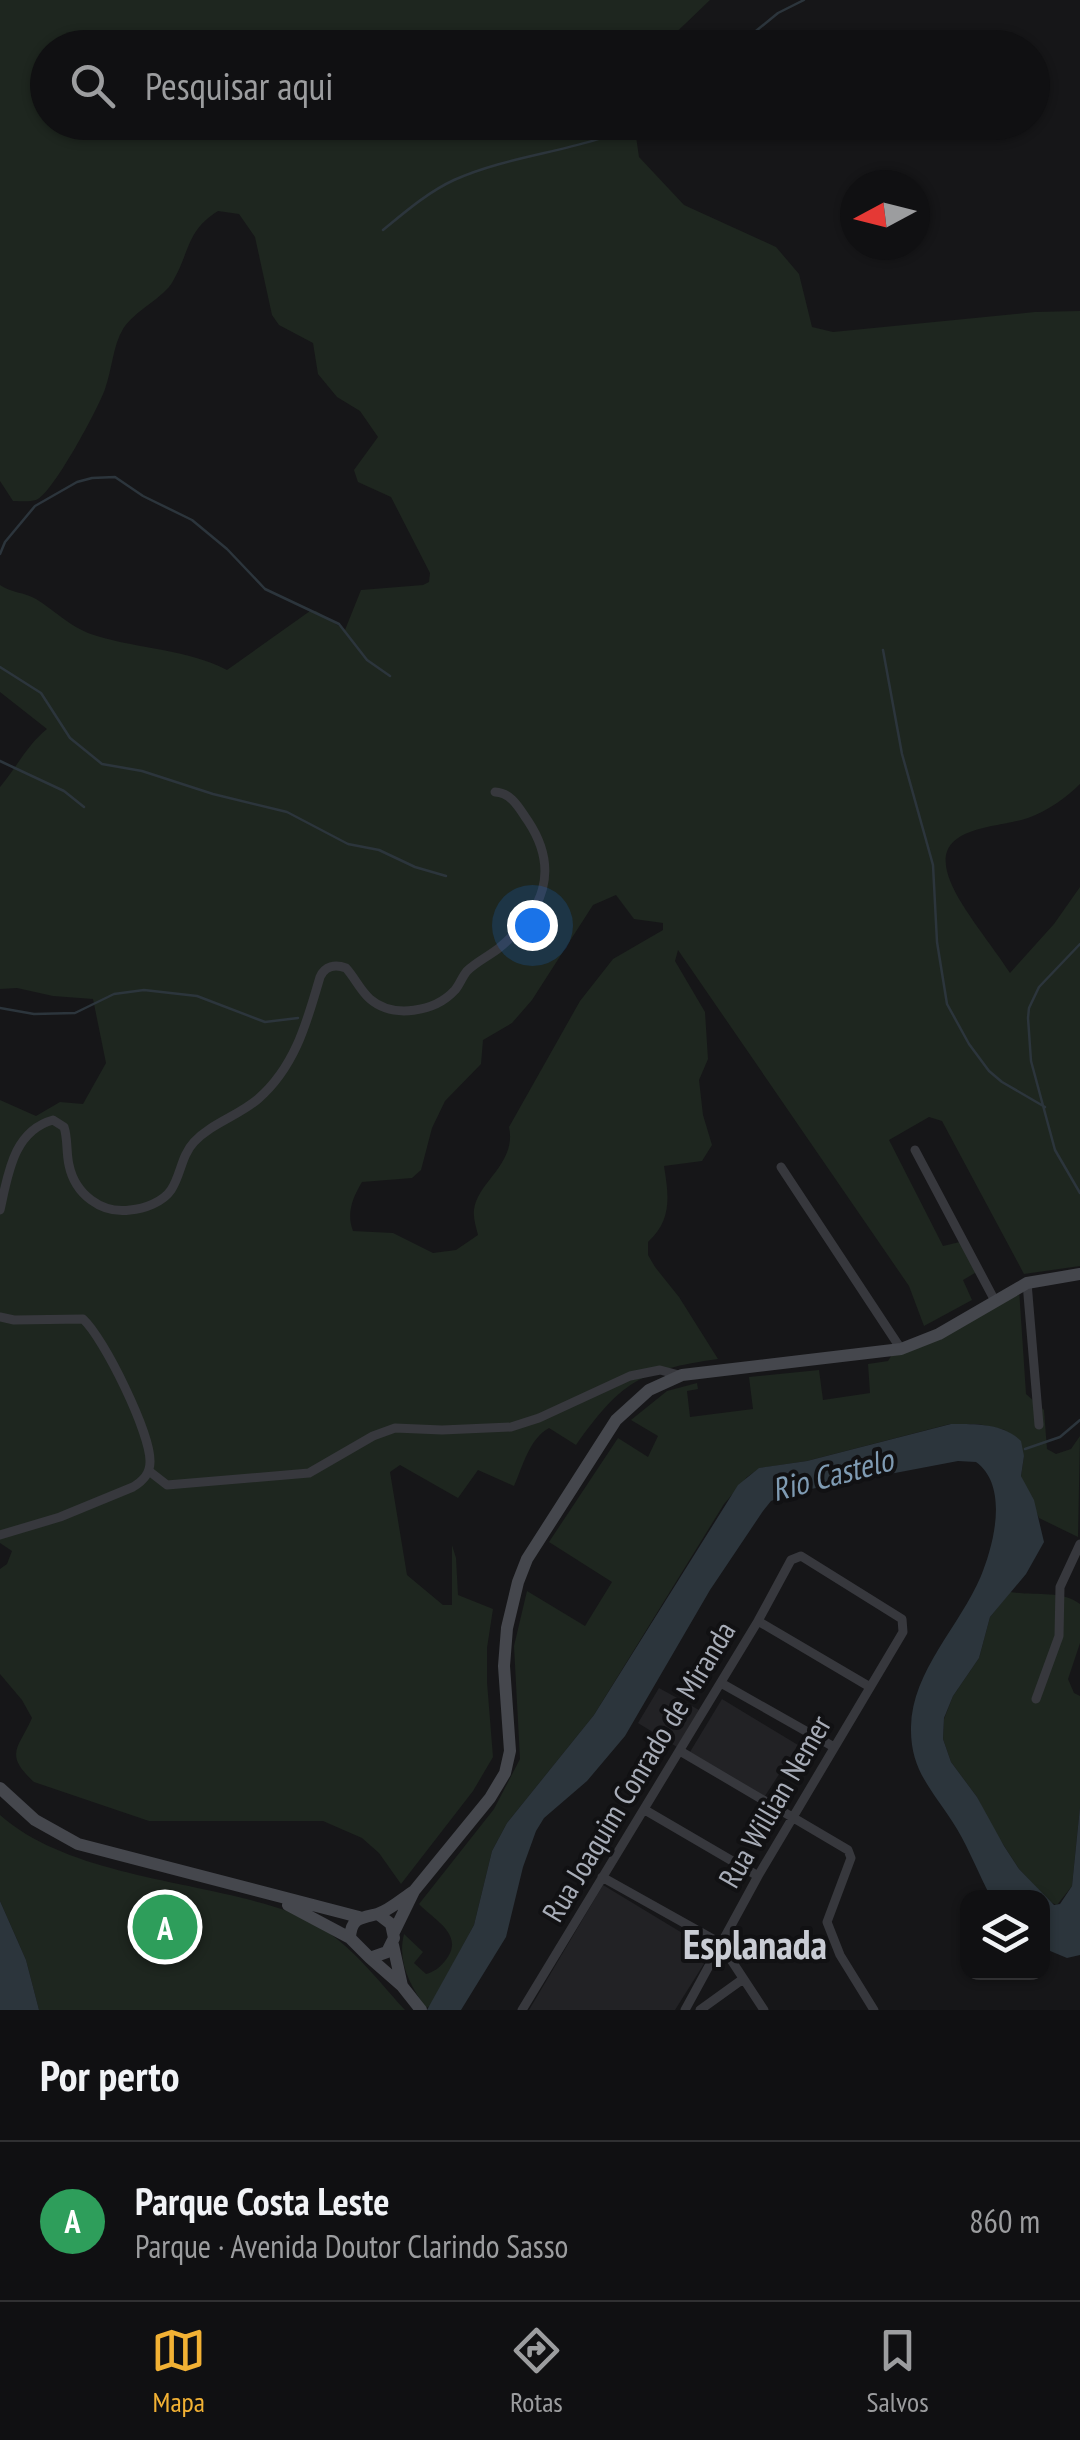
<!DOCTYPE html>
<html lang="pt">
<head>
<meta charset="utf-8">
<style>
  :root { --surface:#101012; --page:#19191b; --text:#f1f3f6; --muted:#9c9d9f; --line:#303032; --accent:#f2b134 }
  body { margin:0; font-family:"PT Sans Narrow",sans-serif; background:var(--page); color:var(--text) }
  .controls { position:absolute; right:30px; bottom:30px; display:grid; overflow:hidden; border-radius:20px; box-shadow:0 2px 8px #0004 }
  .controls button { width:90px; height:90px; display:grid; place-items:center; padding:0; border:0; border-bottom:2px solid var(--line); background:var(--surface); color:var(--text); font:50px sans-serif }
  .compass { position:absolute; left:840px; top:170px; width:90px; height:90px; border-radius:50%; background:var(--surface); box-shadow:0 2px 8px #0004; rotate:263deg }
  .you { position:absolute; left:532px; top:925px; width:35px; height:35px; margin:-25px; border:8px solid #fff; border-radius:50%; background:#1a73e8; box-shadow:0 0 0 15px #1a73e833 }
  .badge { display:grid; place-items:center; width:65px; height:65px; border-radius:50%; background:var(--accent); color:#fff; font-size:32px; font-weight:700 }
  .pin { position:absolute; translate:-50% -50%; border:5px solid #fff; box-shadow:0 2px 10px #0006 }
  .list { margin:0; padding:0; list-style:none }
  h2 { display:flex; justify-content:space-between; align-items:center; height:130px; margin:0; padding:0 40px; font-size:42px }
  h2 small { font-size:32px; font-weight:400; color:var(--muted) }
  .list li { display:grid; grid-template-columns:65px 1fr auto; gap:30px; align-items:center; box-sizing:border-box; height:160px; padding:0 40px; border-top:2px solid var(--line) }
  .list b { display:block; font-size:38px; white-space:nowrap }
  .list p { margin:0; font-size:32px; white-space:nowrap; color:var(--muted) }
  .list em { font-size:32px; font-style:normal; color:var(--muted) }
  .icon { flex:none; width:55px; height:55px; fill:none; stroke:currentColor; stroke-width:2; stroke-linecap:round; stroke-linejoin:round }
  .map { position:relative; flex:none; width:1080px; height:2010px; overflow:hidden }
  .search { position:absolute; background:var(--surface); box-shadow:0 2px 8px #0004; left:30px; right:30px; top:30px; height:110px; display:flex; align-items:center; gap:25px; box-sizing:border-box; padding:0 35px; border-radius:55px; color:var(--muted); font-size:38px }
  .sheet { height:290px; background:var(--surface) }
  nav { display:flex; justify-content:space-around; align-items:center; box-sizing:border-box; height:140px; border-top:2px solid var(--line); background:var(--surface); font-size:28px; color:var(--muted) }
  nav a { display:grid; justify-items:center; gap:5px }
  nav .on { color:var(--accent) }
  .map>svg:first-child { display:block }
  .built { fill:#222225 }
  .green { fill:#1e261f; fill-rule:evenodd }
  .water { fill:#2c353c }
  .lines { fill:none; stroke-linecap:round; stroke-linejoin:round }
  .stream { stroke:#2c353c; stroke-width:2.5 }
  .street { stroke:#37383d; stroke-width:9 }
  .secondary { stroke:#45474d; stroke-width:12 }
  .labels { text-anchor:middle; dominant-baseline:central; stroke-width:8; stroke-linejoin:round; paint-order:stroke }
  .street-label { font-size:30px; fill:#a8adb8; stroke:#111113 }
  .water-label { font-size:32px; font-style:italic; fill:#7f9bb3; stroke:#111113 }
  .district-label { font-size:40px; font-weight:bold; fill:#c9ccd4; stroke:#111113 }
</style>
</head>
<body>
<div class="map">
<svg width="1080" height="2010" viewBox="0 0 1080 2010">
  <rect width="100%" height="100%" fill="#161618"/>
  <path class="built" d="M659,1688L699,1710L677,1747L638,1723Z
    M722,1699L798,1745L765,1796L690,1752Z
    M603,1885L712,1951L675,2010H529Z"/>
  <path class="green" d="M0,0H710L661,47L48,48V122L634,123L639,157L684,205L776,247L799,274L812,327L833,332L1035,312L1080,311V784C1067,797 1046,812 1028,818C995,829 926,825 951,883C961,908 994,948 1010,973L1054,924L1080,887V1266L1024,1274L942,1121L929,1117L889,1140L943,1246L964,1241L980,1270L963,1280L972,1300L924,1326L909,1286L678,950L675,961L705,1012L708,1059L699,1080L703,1115L712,1145L702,1161L664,1166C669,1197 672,1220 648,1242V1255L655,1267L679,1297L718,1359C640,1370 621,1382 576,1445L549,1428C529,1439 523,1466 514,1486L478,1470L458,1498L400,1465L390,1472L407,1575L443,1605H452V1545L456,1558L458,1595L493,1609L487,1648V1682L493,1757L473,1791L401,1884L379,1853L362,1838L323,1821H149L34,1782C3,1754 19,1748 32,1718L22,1700L0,1674V1569L7,1564L12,1551L0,1543V1100L36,1116L60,1102L83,1104L106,1063L93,999L53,996L17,988L0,989V787C17,767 27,745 47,729L0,692V585C11,593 24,592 36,599C57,612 72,629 97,636C139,649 187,649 227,670L310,611H316L345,630L361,590L423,585L429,582L430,573L391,497L358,482L354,470L378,437L360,411L337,397L318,374L313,343L279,325L272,315L255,237L239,214L218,211C186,231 190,252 173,281C164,298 135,310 123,329C113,345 112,370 105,389C99,407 52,495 36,500C30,502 20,501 13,501L0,481ZM616,895L634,919L663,923V930L613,959L580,1001L509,1127C517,1164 477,1182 474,1210C473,1218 476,1227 478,1235L456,1250L433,1253L393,1233L353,1231C346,1213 353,1197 362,1182L412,1178L421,1170L432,1128L445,1101L481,1064L483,1040L512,1023L532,1000L593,905Z
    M1019,1289L1026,1394L1044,1410L1047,1449L1056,1454L1071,1449L1080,1436L1078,1537L1039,1518L1021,1476L1024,1456L1005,1430L978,1424H950L807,1461L760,1468L747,1477L724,1504L594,1715L507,1823L492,1851L474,1925L430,2006L426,2008C410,1985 397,1962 404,1934L423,1952L414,1963L426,1974C434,1972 439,1968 445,1961C466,1935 435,1921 419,1904L494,1809L520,1759L514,1646L527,1591L585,1626L612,1582L549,1542L618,1438L648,1457L658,1436L631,1420L667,1391L697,1383L698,1389L687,1391L690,1417L753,1409L749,1377L819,1370L823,1400L870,1393L868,1364L888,1361L895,1350Z
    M1010,1592C1034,1596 1061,1590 1080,1604V1643L1068,1679L1074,1693L1080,1696V1807L1072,1886L1057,1905L1050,1902L1019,1869L988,1821L977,1797L951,1762L943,1739L944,1719L953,1696L979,1658L990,1617Z
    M0,1815C71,1878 202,1880 290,1912C341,1930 372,1974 405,2010H39L26,1960L0,1901Z"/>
  <path class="water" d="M951,1424C975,1424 1003,1423 1021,1441L1024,1456L1021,1476L1034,1500L1044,1542L1026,1574L990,1617L979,1658L953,1696L944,1718L943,1739L951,1762L977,1797L1004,1846L1019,1869L1054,1905L1060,1904L1072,1886L1080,1807V1955L1067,1958L1043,1948L1042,1898L991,1897C979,1875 970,1851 957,1829C935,1792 910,1773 911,1727C912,1671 960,1626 981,1576C994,1544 1009,1486 976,1462L958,1461L795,1492L771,1501L763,1511L710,1590L625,1736L587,1781L544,1818L536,1831L523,1867L506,1937L461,2010H427L474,1925L492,1851L507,1823L594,1715L738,1485L759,1468L807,1461Z
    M0,1901L26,1960L39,2010H0Z"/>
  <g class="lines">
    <path class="stream" d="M735,48L778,13L804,0
      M383,230C405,212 428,192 454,180C514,153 582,152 642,122
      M0,554L5,542L35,506L77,482L92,478L115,477L143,496L192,520L227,549L265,589L339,624L367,660L390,676
      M883,650L902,754L933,865L937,942L947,1004L969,1044L989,1071L1002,1082L1045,1107
      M0,667L41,693L70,738L102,764L142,771L213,794L287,812L348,844L379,850L415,867L446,876
      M0,761L64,791L84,807
      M1080,944L1039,987L1029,1008L1028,1018L1031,1061L1055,1150L1080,1193
      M0,1008L34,1014L75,1013L114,994L144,990L197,996L265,1022L298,1018
      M1025,1449L1060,1437L1080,1420"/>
    <path class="street" d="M915,1150L994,1299
      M781,1167L901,1349
      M0,1210C8,1175 13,1131 53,1120L64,1127C68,1139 66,1152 69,1165C75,1194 101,1214 130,1210C144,1209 163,1202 171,1190C181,1175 181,1156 194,1142C212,1123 238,1116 258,1099C295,1067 307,1022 320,977C325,966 335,964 346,968C355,978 360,990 370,999C393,1019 435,1012 455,990C460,984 462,977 467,971C476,962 489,956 499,948C543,912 561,871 528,821C519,808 512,793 495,792
      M1027,1283L1039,1425
      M0,1317L14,1320L83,1319C104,1338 151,1434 150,1462C150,1474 143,1481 133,1487L60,1517L0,1535
      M149,1471L167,1485L309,1473L373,1436L395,1428L442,1430L511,1427L539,1418L630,1376L660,1370L679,1375
      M758,1621L870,1687
      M721,1683L834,1747
      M1036,1699L1059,1636L1060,1587L1080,1544
      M680,1751L848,1850L851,1858L827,1922L840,1955L874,2010
      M645,1810L758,1876
      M602,1877L720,1943L764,2010
      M522,2010L758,1621L791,1560L801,1556L902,1619L903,1632L758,1876L685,2010
      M700,2010L743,1979"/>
    <path class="secondary" d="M0,1788L35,1820L78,1844L359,1917
      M288,1905L350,1938
      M378,1914L391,1924L394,1938L387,1952L370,1958L350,1938C351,1918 360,1918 377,1914C389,1911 403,1898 414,1891
      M394,1932L414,1891L490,1798L505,1773L510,1751L504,1666L507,1628L518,1582L527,1559L616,1420L649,1390L682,1375L901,1349L939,1334L1027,1283L1080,1274
      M393,1945L402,1986
      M370,1958L402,1986L421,2010"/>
  </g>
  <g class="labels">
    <g class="street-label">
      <text transform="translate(638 1771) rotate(-59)">Rua Joaquim Conrado de Miranda</text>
      <text transform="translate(774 1801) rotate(-60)">Rua Willian Nemer</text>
    </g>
    <g class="water-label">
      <text transform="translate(832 1474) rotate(-15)">Rio Castelo</text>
    </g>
    <g class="district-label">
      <text x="755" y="1944">Esplanada</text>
    </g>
  </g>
</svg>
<div class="controls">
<button><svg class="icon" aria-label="layers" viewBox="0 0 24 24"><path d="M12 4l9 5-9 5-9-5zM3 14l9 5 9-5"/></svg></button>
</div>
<svg class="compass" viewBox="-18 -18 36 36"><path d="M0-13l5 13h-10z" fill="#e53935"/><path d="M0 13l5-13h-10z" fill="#9c9d9f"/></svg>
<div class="you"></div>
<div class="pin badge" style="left:165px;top:1927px;background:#2e9e5b">A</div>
<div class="search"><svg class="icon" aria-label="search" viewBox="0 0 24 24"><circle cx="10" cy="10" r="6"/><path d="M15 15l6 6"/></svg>Pesquisar aqui</div>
</div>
<section class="sheet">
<h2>Por perto<small></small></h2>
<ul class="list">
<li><span class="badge" style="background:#2e9e5b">A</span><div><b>Parque Costa Leste</b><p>Parque · Avenida Doutor Clarindo Sasso</p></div><em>860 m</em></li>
</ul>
</section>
<nav>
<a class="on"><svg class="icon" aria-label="map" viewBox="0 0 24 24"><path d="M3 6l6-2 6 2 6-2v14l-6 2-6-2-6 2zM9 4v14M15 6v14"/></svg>Mapa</a>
<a><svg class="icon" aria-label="directions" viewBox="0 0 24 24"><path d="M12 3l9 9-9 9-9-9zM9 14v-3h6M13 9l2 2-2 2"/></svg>Rotas</a>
<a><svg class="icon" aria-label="saved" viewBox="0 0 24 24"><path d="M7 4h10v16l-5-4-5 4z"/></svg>Salvos</a>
</nav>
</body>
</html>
